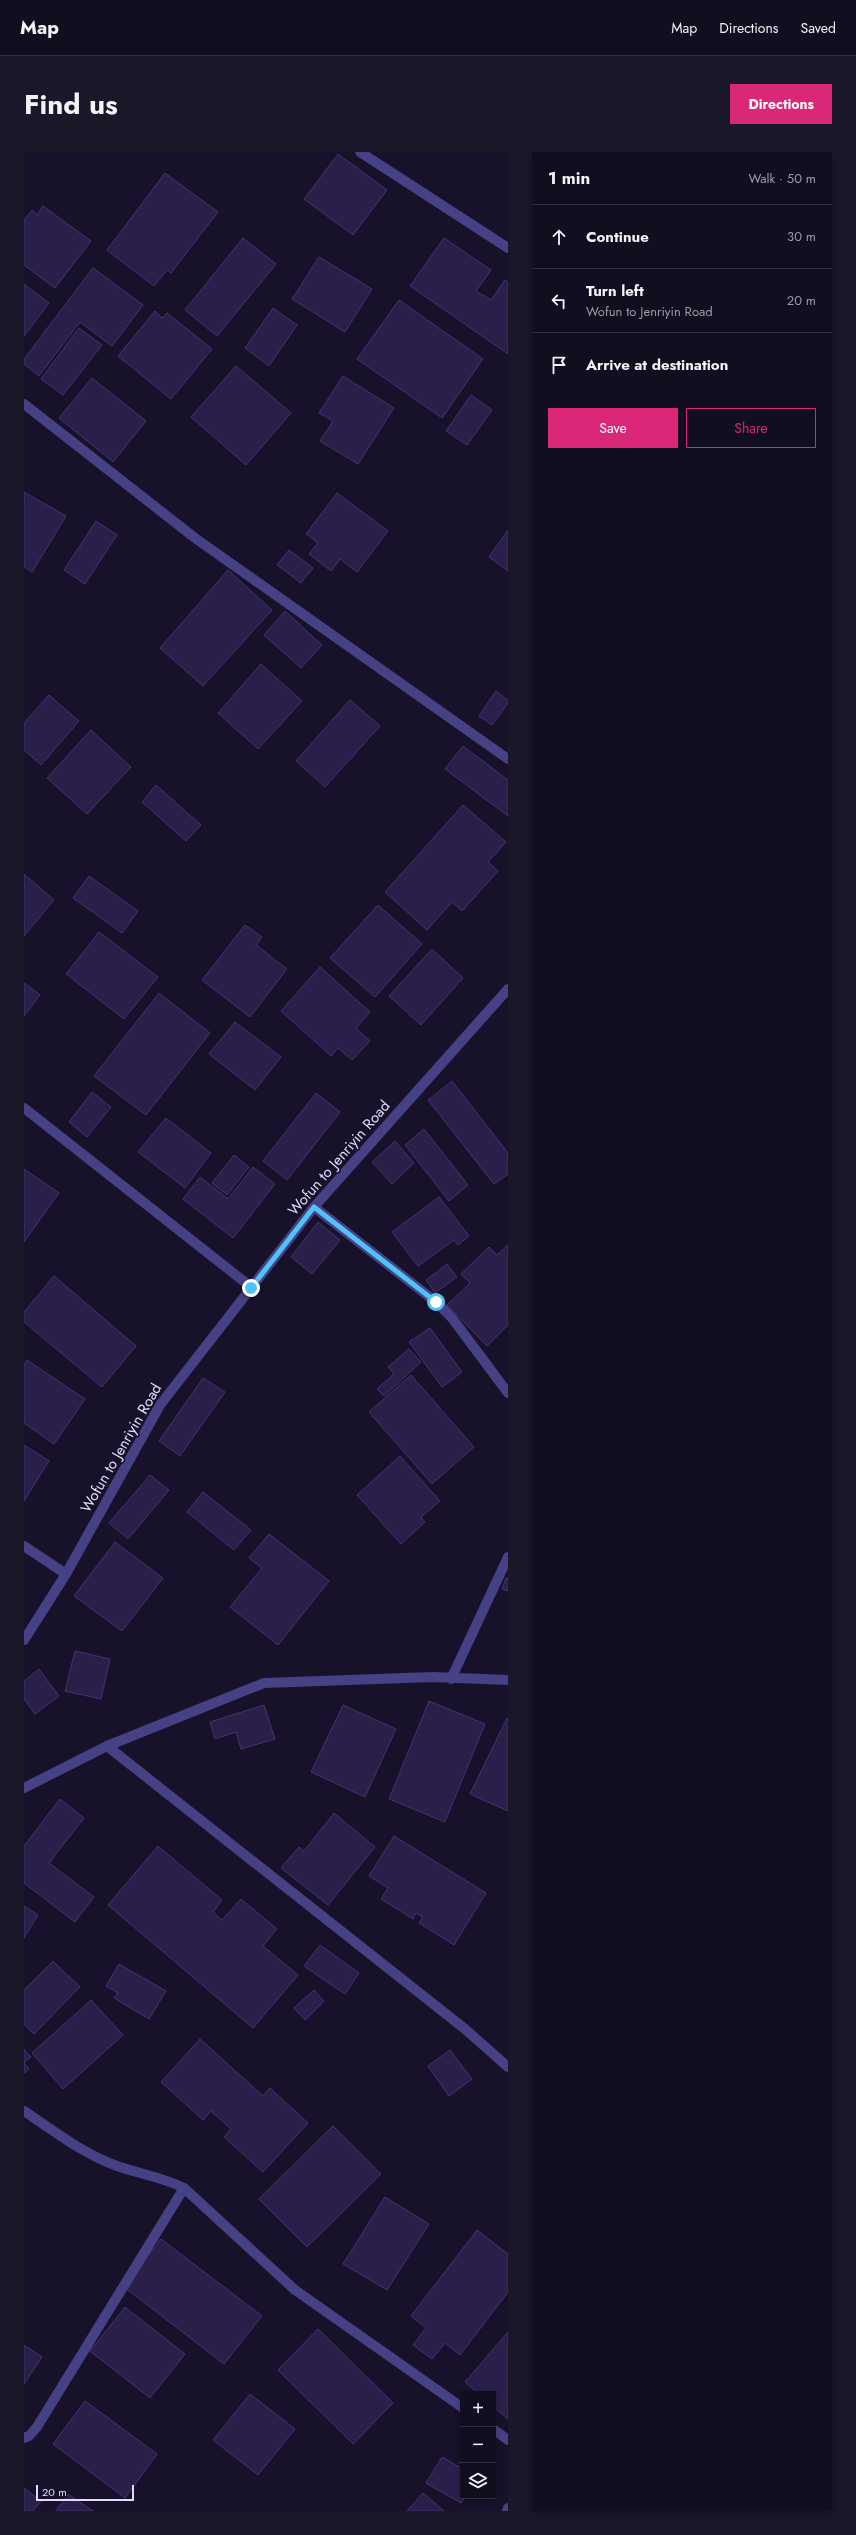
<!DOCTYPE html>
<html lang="en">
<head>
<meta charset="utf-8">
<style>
  :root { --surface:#110e1f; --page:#1a1728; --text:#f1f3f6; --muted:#9c9ca4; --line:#302e3d; --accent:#db2777 }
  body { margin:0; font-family:Jost,sans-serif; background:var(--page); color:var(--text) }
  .controls { position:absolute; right:12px; bottom:12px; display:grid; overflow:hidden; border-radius:0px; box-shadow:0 2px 6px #0003 }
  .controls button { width:36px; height:36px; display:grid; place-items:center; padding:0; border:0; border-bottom:1px solid var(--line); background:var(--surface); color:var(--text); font:20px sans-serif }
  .scale { position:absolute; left:12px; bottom:10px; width:98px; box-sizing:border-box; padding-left:4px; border:2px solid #e1dcfd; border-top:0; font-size:11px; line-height:14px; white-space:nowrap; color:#e1dcfd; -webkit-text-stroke:3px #171229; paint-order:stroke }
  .stop { position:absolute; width:12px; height:12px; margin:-9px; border:3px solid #4fc3f7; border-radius:50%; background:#fff }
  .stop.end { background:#4fc3f7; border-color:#fff; box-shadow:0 1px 4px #0008 }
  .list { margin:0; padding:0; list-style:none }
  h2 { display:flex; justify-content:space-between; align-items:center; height:52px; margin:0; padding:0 16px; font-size:17px }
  h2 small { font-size:13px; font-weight:400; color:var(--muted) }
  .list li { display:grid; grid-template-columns:26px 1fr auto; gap:12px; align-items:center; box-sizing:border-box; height:64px; padding:0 16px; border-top:1px solid var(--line) }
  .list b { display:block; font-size:15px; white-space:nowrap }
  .list p { margin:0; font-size:13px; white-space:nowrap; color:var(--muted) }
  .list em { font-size:13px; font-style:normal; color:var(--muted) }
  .actions { display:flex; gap:8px; padding:12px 16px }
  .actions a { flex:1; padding:9px 0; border:1px solid var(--accent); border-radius:0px; text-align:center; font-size:14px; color:var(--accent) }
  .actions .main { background:var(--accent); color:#fff }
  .icon { flex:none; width:22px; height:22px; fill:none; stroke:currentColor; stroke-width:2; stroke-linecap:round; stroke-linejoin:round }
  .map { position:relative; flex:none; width:484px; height:2359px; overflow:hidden; border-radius:0px }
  header { display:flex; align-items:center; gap:24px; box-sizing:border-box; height:56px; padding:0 20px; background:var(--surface); border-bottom:1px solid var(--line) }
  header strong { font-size:19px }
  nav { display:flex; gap:22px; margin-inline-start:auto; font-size:14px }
  .intro { display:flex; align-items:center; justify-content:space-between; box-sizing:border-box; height:96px; padding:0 24px }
  h1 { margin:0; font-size:28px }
  .button { padding:10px 18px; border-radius:0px; background:var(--accent); color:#fff; font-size:14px; font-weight:700 }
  main { display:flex; gap:24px; padding:0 24px }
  aside { flex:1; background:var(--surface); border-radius:0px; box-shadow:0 2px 6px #0003 }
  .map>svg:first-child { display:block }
  .building { fill:#291f49; stroke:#423374 }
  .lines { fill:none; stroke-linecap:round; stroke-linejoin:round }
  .minor { stroke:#464085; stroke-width:10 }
  .route { stroke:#4fc3f7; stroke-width:5 }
  .labels { text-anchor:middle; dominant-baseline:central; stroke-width:3.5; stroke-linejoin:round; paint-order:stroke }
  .street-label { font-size:15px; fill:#e1dcfd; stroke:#171229 }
</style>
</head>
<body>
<header>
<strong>Map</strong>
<nav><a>Map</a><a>Directions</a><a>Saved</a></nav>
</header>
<div class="intro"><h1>Find us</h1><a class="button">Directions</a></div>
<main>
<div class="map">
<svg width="484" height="2359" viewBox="0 0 484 2359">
  <rect width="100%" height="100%" fill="#171229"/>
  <path class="building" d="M314,2L363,38L329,83L280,47Z
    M141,21L194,60L147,121L143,118L130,134L83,98Z
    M19,54L67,89L31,136L0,113V68L8,58L13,63Z
    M219,86L252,112L193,184L161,158Z
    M420,86L467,118L452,139L467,148L481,128L484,130V202L386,134Z
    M295,105L348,137L321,180L268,147Z
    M69,116L119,153L88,194L56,170L15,224L0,212V207Z
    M0,132L25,151L0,184Z
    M375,148L459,207L418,266L333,207Z
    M249,156L273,173L245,214L221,196Z
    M131,159L138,166L143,161L188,197L147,247L94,204Z
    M55,176L78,193L39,243L17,227Z
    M212,214L267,261L222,313L167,265Z
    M319,224L370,256L334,312L296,289L309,269L295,261Z
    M68,226L122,269L89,310L35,266Z
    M447,243L468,258L443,293L422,279Z
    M0,340L42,364L8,420L0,415Z
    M313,341L364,379L333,420L316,407L307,419L285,402L294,391L282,382Z
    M72,369L93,383L61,432L40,418Z
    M484,378V419L465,405Z
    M265,398L289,416L277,431L253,413Z
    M204,418L248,458L179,534L136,496Z
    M261,459L298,493L277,516L240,483Z
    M237,512L278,549L234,597L194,561Z
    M472,539L484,548V551L468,573L455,564Z
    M25,543L55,569L17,613L0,598V571Z
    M326,548L356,574L301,635L272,609Z
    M67,578L107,615L63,662L23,626Z
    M439,594L484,628V664L421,617Z
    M132,633L177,673L162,689L118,650Z
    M439,653L482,690L464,710L474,719L438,759L428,750L403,778L361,740Z
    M0,722L30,748L0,784Z
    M65,724L114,759L98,781L49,746Z
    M354,753L398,792L351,845L306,806Z
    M221,773L238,785L232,793L263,817L226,865L178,828Z
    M75,780L134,825L100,867L42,822Z
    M408,797L439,826L397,873L365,844Z
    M296,815L346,860L332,876L346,889L328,908L314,896L307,904L257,859Z
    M0,831L16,843L0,864Z
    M135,841L186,881L122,963L70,924Z
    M211,870L257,905L231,938L185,902Z
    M428,929L484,1001V1022L470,1032L404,948Z
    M68,940L87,955L63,985L45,970Z
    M292,941L316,960L263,1028L239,1009Z
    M142,966L187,1001L161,1036L114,1000Z
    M400,977L444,1033L425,1049L381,993Z
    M371,989L390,1011L368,1032L348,1010Z
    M210,1003L225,1015L203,1043L188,1031Z
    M229,1015L251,1032L209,1086L159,1047L176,1025L204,1047Z
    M0,1017L35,1041L0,1090Z
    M415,1045L445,1084L434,1093L430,1088L394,1114L368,1080Z
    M294,1070L316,1088L288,1122L267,1105Z
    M484,1093V1173L463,1194L423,1153L446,1131L437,1122L465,1095L473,1103Z
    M423,1112L433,1125L411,1141L402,1128Z
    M30,1124L112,1194L78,1235L0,1170V1160Z
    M406,1176L438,1220L418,1235L385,1190Z
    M385,1197L397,1210L360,1244L353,1237L370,1222L364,1215Z
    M3,1208L61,1247L30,1292L0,1271V1213Z
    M387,1223L450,1295L408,1332L345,1260Z
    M179,1226L201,1240L156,1304L135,1289Z
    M0,1293L25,1309L0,1349Z
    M376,1304L416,1349L397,1365L401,1370L377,1392L333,1343Z
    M126,1323L145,1338L104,1387L85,1371Z
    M179,1340L227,1378L210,1398L163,1360Z
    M245,1382L305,1429L254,1493L206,1455L238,1416L225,1406Z
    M91,1390L139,1426L98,1479L50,1444Z
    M482,1426H484V1439L478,1437Z
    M51,1499L86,1507L77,1547L41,1539Z
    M15,1517L35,1544L11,1562L0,1547V1529Z
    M405,1549L461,1572L421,1670L365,1647Z
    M240,1553L251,1587L217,1597L212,1580L191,1587L186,1570Z
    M319,1553L372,1577L341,1645L287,1620Z
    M483,1566L484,1567V1659L446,1642Z
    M36,1647L60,1666L25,1711L70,1745L51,1770L0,1731V1694Z
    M310,1661L351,1695L304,1753L257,1716L275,1695L280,1699Z
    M370,1684L462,1741L430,1793L395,1771L399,1765L392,1761L389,1767L357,1747L364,1736L345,1724Z
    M134,1694L198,1748L189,1760L198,1768L217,1747L253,1777L239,1794L274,1823L229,1876L84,1753Z
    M0,1754L14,1763L0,1786Z
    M296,1793L335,1821L321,1842L280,1814Z
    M29,1809L56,1835L10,1882L0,1872V1838Z
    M95,1812L142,1839L125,1867L90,1846L94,1841L82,1834Z
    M290,1838L300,1849L281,1868L270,1856Z
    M67,1848L99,1883L39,1937L8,1901Z
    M176,1887L239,1944L246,1936L284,1971L239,2020L200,1985L207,1977L187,1959L179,1968L137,1930Z
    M0,1897L7,1905L0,1911L5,1917L0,1921Z
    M426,1898L448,1927L425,1944L404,1914Z
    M309,1974L357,2022L283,2095L235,2047Z
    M361,2045L405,2072L363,2138L319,2112Z
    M453,2078L484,2102V2140L436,2203L421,2191L408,2207L389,2193L402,2176L387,2164Z
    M137,2087L238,2164L200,2212L100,2135Z
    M101,2155L161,2202L126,2246L66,2199Z
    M294,2177L369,2251L329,2292L254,2218Z
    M484,2180V2267L469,2254V2242H455L441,2230Z
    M0,2193L18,2205L0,2232Z
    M226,2242L271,2277L234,2323L189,2288Z
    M61,2249L133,2302L101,2346L29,2292Z
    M418,2305L439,2317V2344H441L437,2351L402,2331Z
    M439,2305V2313L435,2311Z
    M0,2336L17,2349L9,2359H0Z
    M399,2341L420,2359H383Z
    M44,2342L69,2359H32Z"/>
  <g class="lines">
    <path class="minor" d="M336,0L484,96
      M0,252L171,386L484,607
      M0,956L227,1135
      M290,1055L412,1150L428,1166L484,1241
      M0,1394L42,1422
      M0,1488L42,1422L136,1253L290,1055L484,837
      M427,1527L484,1405
      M83,1594L441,1877L484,1915
      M0,1636L83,1594L240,1531L409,1525L484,1528
      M0,1959C30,1979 59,2002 93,2014C116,2022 138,2025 160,2036L271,2138L439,2256
      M469,2277L484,2288
      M0,2286L5,2284L13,2275L160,2036
      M483,2359L484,2356"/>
  </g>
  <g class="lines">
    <path class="route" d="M227,1136L290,1055L412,1150"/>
  </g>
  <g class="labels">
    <g class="street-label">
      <text transform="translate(315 1006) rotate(-49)">Wofun to Jenriyin Road</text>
      <text transform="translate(97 1296) rotate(-60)">Wofun to Jenriyin Road</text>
    </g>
  </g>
</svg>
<div class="controls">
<button>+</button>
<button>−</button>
<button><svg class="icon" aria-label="layers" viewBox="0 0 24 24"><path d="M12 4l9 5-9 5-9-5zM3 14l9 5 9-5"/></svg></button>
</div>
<div class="scale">20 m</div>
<div class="stop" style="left:412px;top:1150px"></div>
<div class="stop end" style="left:227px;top:1136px"></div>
</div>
<aside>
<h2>1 min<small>Walk · 50 m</small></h2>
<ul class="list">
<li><svg class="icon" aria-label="ahead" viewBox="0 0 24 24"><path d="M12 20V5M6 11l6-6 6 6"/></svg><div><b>Continue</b></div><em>30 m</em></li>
<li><svg class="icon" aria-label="left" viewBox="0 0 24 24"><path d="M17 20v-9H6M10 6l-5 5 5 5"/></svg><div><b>Turn left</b><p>Wofun to Jenriyin Road</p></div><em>20 m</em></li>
<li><svg class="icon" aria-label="arrive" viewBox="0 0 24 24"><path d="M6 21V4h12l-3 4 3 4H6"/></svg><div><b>Arrive at destination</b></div></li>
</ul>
<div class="actions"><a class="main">Save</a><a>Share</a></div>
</aside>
</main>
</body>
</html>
